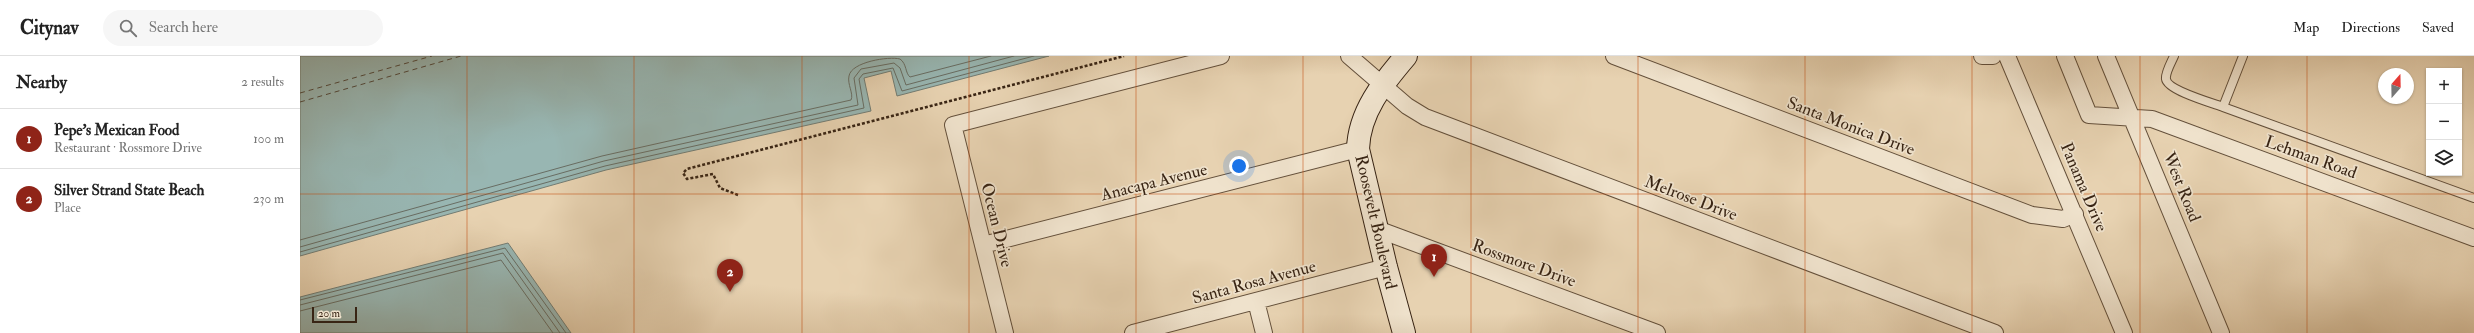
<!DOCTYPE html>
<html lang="en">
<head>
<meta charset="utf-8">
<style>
  :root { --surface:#fff; --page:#f6f6f6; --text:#222; --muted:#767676; --line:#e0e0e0; --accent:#8f2418 }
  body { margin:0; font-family:"IM FELL Double Pica",serif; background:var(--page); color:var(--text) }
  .controls { position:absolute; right:12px; top:12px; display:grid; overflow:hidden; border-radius:0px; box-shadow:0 1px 3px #0004 }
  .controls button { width:36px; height:36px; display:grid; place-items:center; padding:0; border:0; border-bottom:1px solid var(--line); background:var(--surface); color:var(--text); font:20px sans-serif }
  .compass { position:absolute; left:2078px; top:12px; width:36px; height:36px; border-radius:50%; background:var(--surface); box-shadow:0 1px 3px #0004; rotate:20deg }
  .scale { position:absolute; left:12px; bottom:10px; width:45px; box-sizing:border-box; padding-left:4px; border:2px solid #382414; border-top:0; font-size:11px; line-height:14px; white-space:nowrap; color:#382414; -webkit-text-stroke:3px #efe2cc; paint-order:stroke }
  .you { position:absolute; left:939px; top:110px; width:14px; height:14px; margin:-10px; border:3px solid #fff; border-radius:50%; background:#1a73e8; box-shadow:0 0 0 6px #1a73e833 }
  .badge { display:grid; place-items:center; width:26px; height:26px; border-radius:50%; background:var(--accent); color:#fff; font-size:13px; font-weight:700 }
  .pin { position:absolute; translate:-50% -33px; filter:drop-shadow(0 1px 2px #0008) }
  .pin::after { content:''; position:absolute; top:21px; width:14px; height:12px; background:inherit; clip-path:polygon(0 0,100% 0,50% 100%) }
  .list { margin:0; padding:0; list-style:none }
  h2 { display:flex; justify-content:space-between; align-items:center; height:52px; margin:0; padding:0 16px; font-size:17px }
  h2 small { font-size:13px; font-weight:400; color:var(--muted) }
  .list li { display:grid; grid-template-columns:26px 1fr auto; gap:12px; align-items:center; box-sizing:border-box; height:60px; padding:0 16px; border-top:1px solid var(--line) }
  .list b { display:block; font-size:15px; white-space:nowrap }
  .list p { margin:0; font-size:13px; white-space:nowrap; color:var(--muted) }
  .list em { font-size:13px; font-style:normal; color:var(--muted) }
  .icon { flex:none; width:22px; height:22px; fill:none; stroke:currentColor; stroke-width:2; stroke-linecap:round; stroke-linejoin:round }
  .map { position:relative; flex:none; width:2174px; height:277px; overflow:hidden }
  header { display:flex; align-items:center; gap:24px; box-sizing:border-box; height:56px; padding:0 20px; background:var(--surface); border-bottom:1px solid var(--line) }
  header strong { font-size:19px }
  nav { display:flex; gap:22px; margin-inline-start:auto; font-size:14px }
  .search { width:280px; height:36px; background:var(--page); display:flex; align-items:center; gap:10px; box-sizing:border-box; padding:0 14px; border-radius:22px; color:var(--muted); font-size:15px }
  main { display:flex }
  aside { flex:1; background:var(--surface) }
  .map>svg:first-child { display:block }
  .water { fill:#98b6b2; stroke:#727c73 }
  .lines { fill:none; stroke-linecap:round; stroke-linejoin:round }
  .shore { stroke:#686d63; stroke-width:1 }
  .ferry { stroke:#50483c; stroke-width:1; stroke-dasharray:5 4; stroke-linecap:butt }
  .lane-casing { stroke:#64503b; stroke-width:10 }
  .street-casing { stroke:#64503b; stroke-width:18 }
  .secondary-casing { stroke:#382414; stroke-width:24 }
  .path { stroke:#382414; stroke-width:2.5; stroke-dasharray:3 2; stroke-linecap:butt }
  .lane { stroke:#efe2cc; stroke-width:8 }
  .street { stroke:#efe2cc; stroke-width:16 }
  .secondary { stroke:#efe2cc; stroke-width:22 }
  .grid { fill:none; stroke:#c54e0e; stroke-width:1; stroke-opacity:0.55 }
  .labels { text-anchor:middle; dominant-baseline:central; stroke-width:3.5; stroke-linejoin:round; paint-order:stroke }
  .street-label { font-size:17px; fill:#382414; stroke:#efe2cc }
</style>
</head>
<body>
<header>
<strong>Citynav</strong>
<div class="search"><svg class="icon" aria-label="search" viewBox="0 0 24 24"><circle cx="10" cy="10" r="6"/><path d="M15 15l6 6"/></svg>Search here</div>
<nav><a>Map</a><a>Directions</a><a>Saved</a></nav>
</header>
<main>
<aside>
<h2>Nearby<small>2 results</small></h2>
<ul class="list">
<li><span class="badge">1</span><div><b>Pepe's Mexican Food</b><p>Restaurant · Rossmore Drive</p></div><em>100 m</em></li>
<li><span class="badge">2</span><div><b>Silver Strand State Beach</b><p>Place</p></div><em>230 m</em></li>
</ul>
</aside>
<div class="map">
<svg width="2174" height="277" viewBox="0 0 2174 277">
  <rect width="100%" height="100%" fill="#e7d2b1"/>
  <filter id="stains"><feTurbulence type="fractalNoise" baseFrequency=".005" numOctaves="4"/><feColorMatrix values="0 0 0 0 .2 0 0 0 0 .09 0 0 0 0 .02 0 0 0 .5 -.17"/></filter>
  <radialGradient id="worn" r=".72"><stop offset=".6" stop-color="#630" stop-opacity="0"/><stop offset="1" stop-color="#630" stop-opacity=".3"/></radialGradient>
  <path class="water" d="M0,0H749L597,40L591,15L564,22L571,55L306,114L0,200Z
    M208,187L271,277H0V241Z"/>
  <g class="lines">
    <path class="shore" d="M0,184L302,100L551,44C554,38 547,28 549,20C551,6 589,0 600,3C607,8 605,17 610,21L691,0
      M0,191L304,105L558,49L554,22L561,13L594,7L600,12L606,29L714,0
      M0,196L305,110L564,52L559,23L563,18L593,12L602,35L734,0
      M0,244L205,192L266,277
      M0,249L203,197L260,277
      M0,255L201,204L253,277"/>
    <path class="ferry" d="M0,37L132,0
      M0,46L161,0"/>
    <g class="lane-casing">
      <path id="lane" d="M1874,0C1871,7 1865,17 1866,23C1867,34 1912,47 1923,51
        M1943,0L1923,51L2174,142"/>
    </g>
    <g class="street-casing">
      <path id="street" d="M1049,0L1107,50L1125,61L1695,277
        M1314,0L1732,159L1763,163L1775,158
        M1682,0H1693
        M1707,0L1824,277
        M1765,0L1789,59L1852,63L2174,182
        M1806,0L1921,277
        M1077,173L1357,277
        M683,189L1058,93
        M956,245L964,277
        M705,277L653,69L921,0
        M833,277L1086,211"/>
    </g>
    <g class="secondary-casing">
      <path id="secondary" d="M1104,277L1086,211L1058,93C1059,56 1083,27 1106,0"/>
    </g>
    <path class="path" d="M438,139L420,132L413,118L387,123L383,117L387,113L824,0"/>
    <use href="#lane" class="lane"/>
    <use href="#street" class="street"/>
    <use href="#secondary" class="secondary"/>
  </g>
  <path class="grid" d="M167,0V277M334,0V277M502,0V277M669,0V277M836,0V277M1003,0V277M1171,0V277M1338,0V277M1505,0V277M1672,0V277M1840,0V277M2007,0V277M0,138H2174"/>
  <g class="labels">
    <g class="street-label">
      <text transform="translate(1551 70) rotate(21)">Santa Monica Drive</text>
      <text transform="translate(2011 101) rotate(20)">Lehman Road</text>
      <text transform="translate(854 126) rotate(-14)">Anacapa Avenue</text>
      <text transform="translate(1784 131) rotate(67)">Panama Drive</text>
      <text transform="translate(1882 131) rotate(68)">West Road</text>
      <text transform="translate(1391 142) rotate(21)">Melrose Drive</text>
      <text transform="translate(1076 166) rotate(77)">Roosevelt Boulevard</text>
      <text transform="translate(697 169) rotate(76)">Ocean Drive</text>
      <text transform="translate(1224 207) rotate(20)">Rossmore Drive</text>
      <text transform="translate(954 226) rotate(-15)">Santa Rosa Avenue</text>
    </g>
  </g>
  <rect width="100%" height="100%" filter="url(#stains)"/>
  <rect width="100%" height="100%" fill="url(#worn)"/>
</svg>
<div class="controls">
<button>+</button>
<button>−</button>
<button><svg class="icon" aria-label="layers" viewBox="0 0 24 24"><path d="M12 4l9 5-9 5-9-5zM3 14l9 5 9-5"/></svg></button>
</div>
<svg class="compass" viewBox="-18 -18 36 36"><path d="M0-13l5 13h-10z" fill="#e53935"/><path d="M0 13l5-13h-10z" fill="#767676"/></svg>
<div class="scale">20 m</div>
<div class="you"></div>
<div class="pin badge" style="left:1134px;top:221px">1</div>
<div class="pin badge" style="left:430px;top:236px">2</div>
</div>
</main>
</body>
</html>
